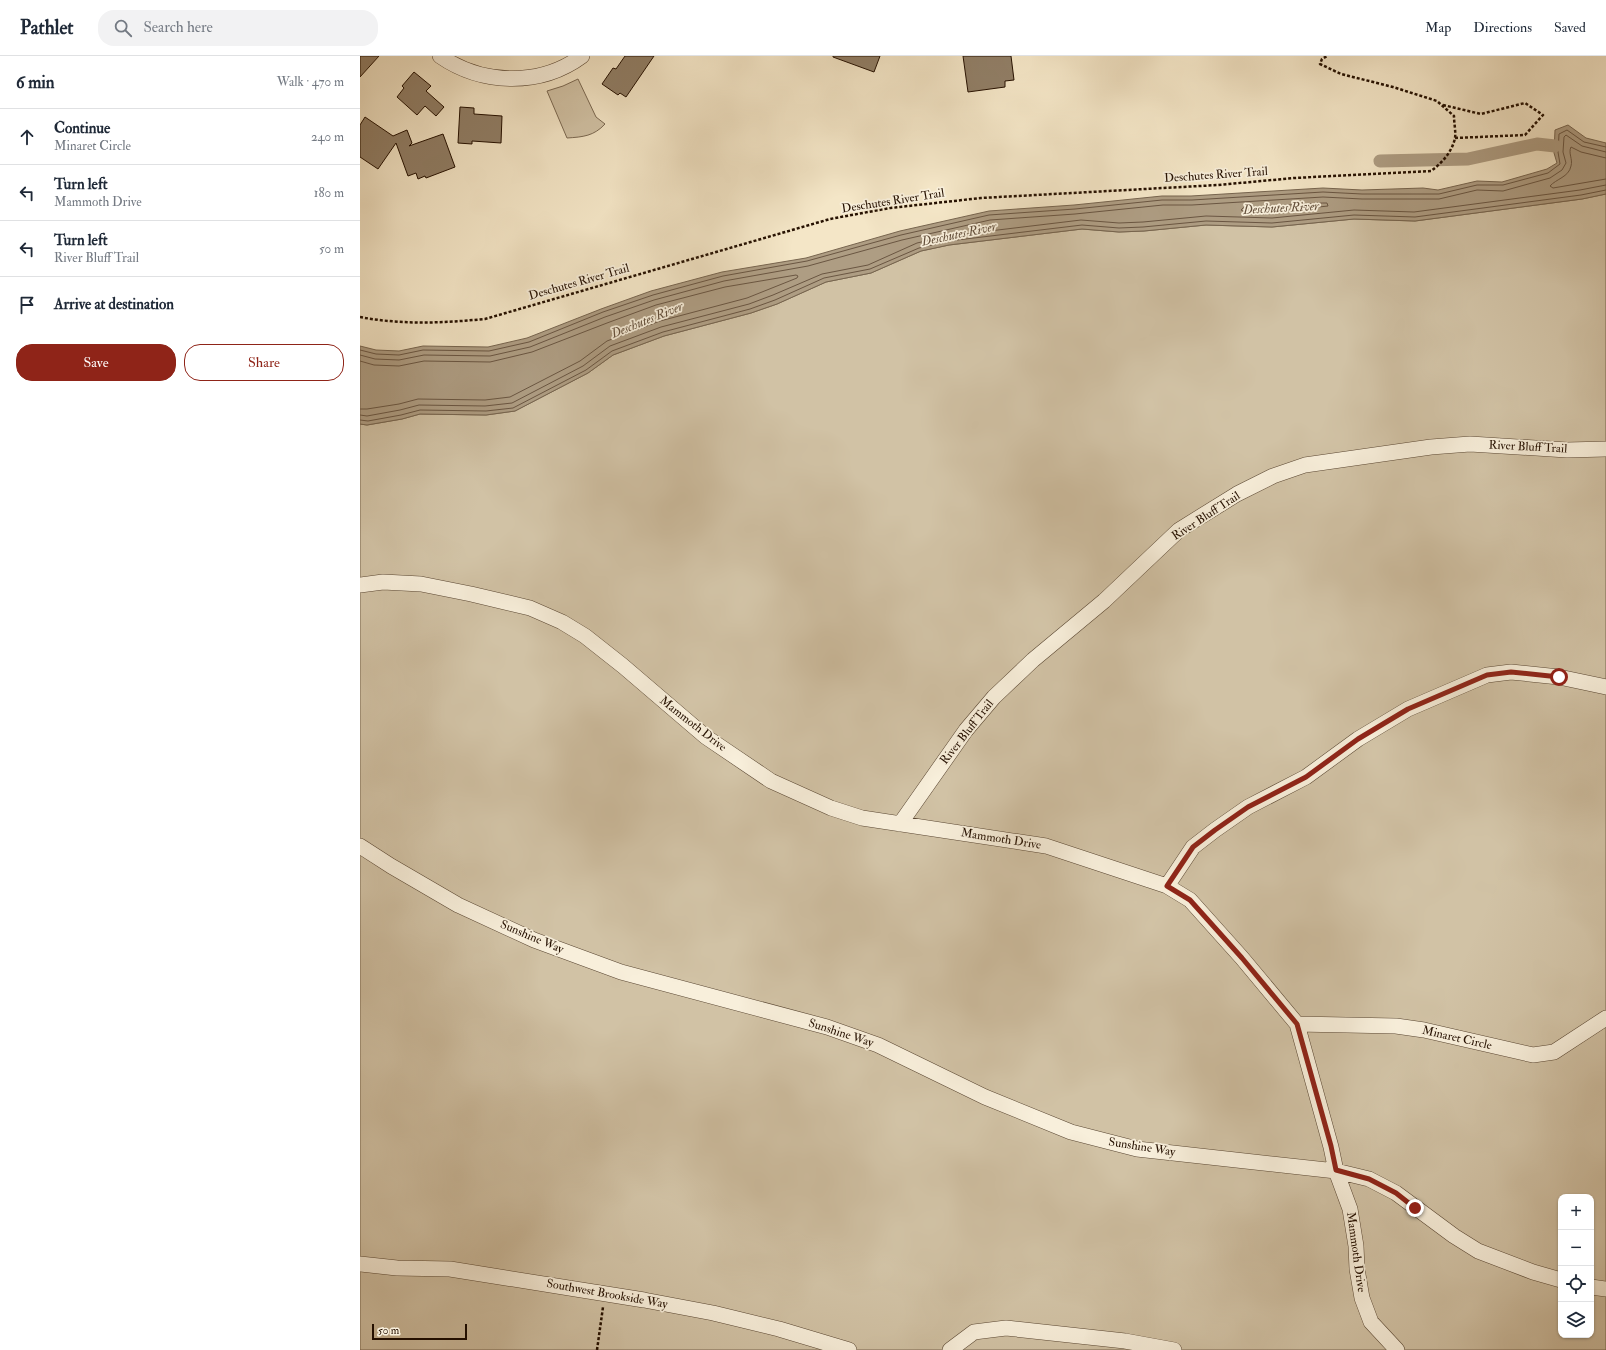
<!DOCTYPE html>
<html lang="en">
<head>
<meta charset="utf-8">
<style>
  :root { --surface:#fff; --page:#f2f2f3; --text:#1f2937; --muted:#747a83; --line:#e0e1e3; --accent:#8f2418 }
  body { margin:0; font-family:"IM FELL Double Pica",serif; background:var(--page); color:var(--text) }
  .controls { position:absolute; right:12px; bottom:12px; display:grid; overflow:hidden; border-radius:8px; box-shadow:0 1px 3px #0004 }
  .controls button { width:36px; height:36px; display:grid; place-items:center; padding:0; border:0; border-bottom:1px solid var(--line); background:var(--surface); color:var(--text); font:20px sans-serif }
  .scale { position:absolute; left:12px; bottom:10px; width:95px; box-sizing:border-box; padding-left:4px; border:2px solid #251000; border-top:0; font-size:11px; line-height:14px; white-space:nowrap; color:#251000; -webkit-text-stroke:3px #f8efdb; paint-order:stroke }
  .stop { position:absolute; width:12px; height:12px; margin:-9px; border:3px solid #8f2418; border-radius:50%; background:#fff }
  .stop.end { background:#8f2418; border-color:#fff; box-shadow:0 1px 4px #0008 }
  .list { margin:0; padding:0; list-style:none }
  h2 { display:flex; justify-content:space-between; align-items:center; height:52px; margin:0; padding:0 16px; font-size:17px }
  h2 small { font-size:13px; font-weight:400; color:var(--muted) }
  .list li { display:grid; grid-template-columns:26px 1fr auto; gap:12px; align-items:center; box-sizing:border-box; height:56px; padding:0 16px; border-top:1px solid var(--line) }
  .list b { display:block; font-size:15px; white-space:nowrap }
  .list p { margin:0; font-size:13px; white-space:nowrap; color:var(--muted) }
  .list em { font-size:13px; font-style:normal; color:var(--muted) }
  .actions { display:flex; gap:8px; padding:12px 16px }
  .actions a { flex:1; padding:9px 0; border:1px solid var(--accent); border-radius:16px; text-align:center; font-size:14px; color:var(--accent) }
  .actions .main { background:var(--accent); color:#fff }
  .icon { flex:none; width:22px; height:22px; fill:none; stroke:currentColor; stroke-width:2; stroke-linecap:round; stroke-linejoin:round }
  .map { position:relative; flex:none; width:1246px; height:1294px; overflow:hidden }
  header { display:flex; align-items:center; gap:24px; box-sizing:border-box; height:56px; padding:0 20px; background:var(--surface); border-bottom:1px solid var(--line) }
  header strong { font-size:19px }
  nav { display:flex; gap:22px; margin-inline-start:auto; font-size:14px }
  .search { width:280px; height:36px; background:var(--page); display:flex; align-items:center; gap:10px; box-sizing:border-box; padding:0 14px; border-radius:16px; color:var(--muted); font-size:15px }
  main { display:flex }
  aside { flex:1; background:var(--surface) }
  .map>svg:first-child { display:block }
  .green { fill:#d1c2a5; stroke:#7b6952; fill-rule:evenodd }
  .water { fill:#ae9d83; stroke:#77654f }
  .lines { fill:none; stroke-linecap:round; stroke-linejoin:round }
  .shore { stroke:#6a5642; stroke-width:1 }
  .canal { stroke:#ae9d83; stroke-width:13 }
  .building { fill:#917f67; stroke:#251000 }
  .minor-casing { stroke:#594632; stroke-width:16 }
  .path { stroke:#251000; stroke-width:2.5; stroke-dasharray:3 2; stroke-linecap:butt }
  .minor { stroke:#f8efdb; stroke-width:15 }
  .route { stroke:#8f2418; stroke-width:5 }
  .labels { text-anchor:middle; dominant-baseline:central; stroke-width:3.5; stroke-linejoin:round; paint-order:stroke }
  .street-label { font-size:12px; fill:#251000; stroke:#f8efdb }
  .water-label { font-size:13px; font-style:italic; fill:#634f3b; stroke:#f8efdb }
</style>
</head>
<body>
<header>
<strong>Pathlet</strong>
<div class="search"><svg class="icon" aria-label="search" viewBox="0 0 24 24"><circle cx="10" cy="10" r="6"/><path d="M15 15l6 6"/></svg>Search here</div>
<nav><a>Map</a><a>Directions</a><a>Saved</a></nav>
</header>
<main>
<aside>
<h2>6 min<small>Walk · 470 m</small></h2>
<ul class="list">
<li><svg class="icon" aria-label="ahead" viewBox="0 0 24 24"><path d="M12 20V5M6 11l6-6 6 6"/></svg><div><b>Continue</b><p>Minaret Circle</p></div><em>240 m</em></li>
<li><svg class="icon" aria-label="left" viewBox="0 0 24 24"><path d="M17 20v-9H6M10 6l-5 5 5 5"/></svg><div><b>Turn left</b><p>Mammoth Drive</p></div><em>180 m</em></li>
<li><svg class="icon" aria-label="left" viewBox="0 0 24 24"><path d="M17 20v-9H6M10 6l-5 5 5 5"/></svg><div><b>Turn left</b><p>River Bluff Trail</p></div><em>50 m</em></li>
<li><svg class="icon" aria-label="arrive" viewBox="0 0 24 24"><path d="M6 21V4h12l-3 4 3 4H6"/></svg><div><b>Arrive at destination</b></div></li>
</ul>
<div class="actions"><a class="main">Save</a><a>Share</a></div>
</aside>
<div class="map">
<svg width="1246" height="1294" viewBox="0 0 1246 1294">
  <rect width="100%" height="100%" fill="#f4e6c7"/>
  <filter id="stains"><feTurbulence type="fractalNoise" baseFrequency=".005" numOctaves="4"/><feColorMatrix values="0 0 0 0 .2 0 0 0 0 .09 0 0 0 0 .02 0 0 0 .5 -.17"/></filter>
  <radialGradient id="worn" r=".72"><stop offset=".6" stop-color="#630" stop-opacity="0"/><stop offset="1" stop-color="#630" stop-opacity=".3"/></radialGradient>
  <path class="green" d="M218,23L236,61L245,68C234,80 223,81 207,82L187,35L203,30Z
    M1246,138V1294H0V368L7,369L42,363L60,358L126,359L155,355L228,317L253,299L304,280L391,257L417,248L466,226L511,217L561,195L589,189L722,173L759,176L784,175L846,169L912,171L994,163L1055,165L1222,143ZM1201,1141H1231V1279H1201Z"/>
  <path class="water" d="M1208,69L1226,82L1246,87V138L1222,143L1055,165L994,163L912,171L846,169L784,175L759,176L722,173L589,189L561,195L511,217L466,226L417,248L391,257L304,280L253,299L228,317L155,355L126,359L60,358L42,363L7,369L0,368V290L16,294L39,295L63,290L128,291L167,282L241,253L291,235L362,216L446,202L540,175L629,155L714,149L802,140H831L963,132L1002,134L1063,132L1078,134L1117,125L1142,126L1187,113L1197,107L1194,97L1195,74Z"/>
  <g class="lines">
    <path class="shore" d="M1246,102L1221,96L1211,91C1208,97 1213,103 1211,110C1209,121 1196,123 1190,130L1193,132L1246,123
      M963,147H967L968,150L912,156L883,155L881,154L883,152Z
      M0,294L16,298L39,299L63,294L129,295L169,286L243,256L293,239L363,220L447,205L541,179L629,159L715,153L802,144H832L963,136L1002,138H1079L1117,129H1143L1188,117L1200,108L1198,96L1199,78L1207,74L1224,86L1246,91
      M0,299L15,303L39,304L64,299L130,300L170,291L245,261L294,244L364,225L448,210L542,184L630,164L715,158L803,149H832L963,141L1002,143H1079L1117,134L1143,135L1190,122L1202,114L1206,107L1203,96L1204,81L1206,79L1222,90L1246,96
      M0,305L14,309L39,310L64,305L130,306L172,296L247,267L296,249L365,231L436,219L438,220L437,222L387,242L300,265L247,285L220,305L150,341L125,344L58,343L39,348L7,353H0
      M0,359L7,360L40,354L59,349L125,350L152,347L223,310L250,290L301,271L389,248L413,239L462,218L508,209L557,187L588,180L721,164L759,167L783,166L846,160L912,162L994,154L1054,156L1220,134L1246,129
      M0,364L8,365L41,359L60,354L126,355L153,352L226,314L252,295L303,276L390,253L415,244L464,222L510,213L559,192L589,185L722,169L759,172L783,171L846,165L912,167L994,159L1055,161L1221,139L1246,134"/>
    <path class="canal" d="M1020,105L1108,103L1177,88L1195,90"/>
  </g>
  <path class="building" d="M0,0H19L0,21Z
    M265,0H294L266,41L260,37L258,39L242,28L253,12L256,13Z
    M473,0H520L514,16L473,1Z
    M603,0H651L654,24L645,25V31L608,36Z
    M54,16L71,30L66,35L84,51L76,60L65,50L57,59L37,41L44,32L42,30Z
    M100,51L114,52V58L142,60L141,87L112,85V88L98,87Z
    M5,61L33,80L47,74L52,87L49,90L83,78L95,111L66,122L65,120L58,123L56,117L48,120L36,87L18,113L0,101V69Z"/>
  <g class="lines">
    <g class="minor-casing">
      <path id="minor" d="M80,0C122,29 180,31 222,0
        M0,529L23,526L61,528L111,538L170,552L202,566L225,580L263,610L346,681L411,725L471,752L502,762L686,790L807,830L830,844L882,902L937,968L971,1091L976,1115L990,1153L996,1190L997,1213L1002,1242L1011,1266L1037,1294
        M540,768L606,674L634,641L673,604L744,545L819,474L877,438L913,420L945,409L1071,391L1110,388L1207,394L1246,393
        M0,790L31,810L98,849L174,884L261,916L467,971L518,989L625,1041L711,1076L777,1093L976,1115L1009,1123L1036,1137L1094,1180L1118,1195L1173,1216L1201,1224
        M807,830L833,791L855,774L888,751L946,721L998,683L1048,653L1127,619L1151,616L1199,621L1246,631
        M937,968L1036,970L1064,974L1173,999L1194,996L1246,962
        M0,1208L37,1212L90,1213L284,1244L353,1257L419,1273L489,1294
        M1231,1231L1246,1233
        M590,1294L614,1276L646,1272L765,1285L814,1294"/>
    </g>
    <path class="path" d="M1083,49L1121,58L1165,47L1183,59L1165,79L1095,82
      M0,261C42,269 83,267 125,263L470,163L530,152L621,142L858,129L934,122L1071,115C1082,107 1092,96 1095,82C1096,76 1094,67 1094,60L1077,45L1033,31L981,18L960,8L962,3L967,0
      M237,1294L243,1251"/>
    <use href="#minor" class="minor"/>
  </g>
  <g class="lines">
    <path class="route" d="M1055,1152L1036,1137L1009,1123L976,1114L971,1090L937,968L882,902L830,844L807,830L833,791L855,774L888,751L946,721L998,683L1048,653L1127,619L1151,616L1199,621"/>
  </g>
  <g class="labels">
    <g class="street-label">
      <text transform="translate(856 119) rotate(-4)">Deschutes River Trail</text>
      <text transform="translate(533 145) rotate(-9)">Deschutes River Trail</text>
      <text transform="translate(219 226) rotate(-16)">Deschutes River Trail</text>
      <text transform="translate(1168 391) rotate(3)">River Bluff Trail</text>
      <text transform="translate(846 460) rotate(-33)">River Bluff Trail</text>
      <text transform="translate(333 668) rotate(38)">Mammoth Drive</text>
      <text transform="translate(607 676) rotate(-52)">River Bluff Trail</text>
      <text transform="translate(641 783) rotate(9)">Mammoth Drive</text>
      <text transform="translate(172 881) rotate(23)">Sunshine Way</text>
      <text transform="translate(481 977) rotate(18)">Sunshine Way</text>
      <text transform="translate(1097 982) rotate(13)">Minaret Circle</text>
      <text transform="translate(782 1091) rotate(9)">Sunshine Way</text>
      <text transform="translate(996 1196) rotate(82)">Mammoth Drive</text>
      <text transform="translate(247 1238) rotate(10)">Southwest Brookside Way</text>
    </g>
    <g class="water-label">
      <text transform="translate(921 152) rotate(-3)">Deschutes River</text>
      <text transform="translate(599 178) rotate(-12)">Deschutes River</text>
      <text transform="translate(287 264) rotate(-22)">Deschutes River</text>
    </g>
  </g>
  <rect width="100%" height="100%" filter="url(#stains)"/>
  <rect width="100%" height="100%" fill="url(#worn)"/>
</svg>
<div class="controls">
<button>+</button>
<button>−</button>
<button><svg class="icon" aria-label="locate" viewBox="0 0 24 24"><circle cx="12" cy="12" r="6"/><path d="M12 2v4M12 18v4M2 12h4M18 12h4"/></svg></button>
<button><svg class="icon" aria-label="layers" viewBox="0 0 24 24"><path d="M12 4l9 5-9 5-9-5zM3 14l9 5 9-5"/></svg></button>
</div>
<div class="scale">50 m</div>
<div class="stop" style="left:1199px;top:621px"></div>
<div class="stop end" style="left:1055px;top:1152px"></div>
</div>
</main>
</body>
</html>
